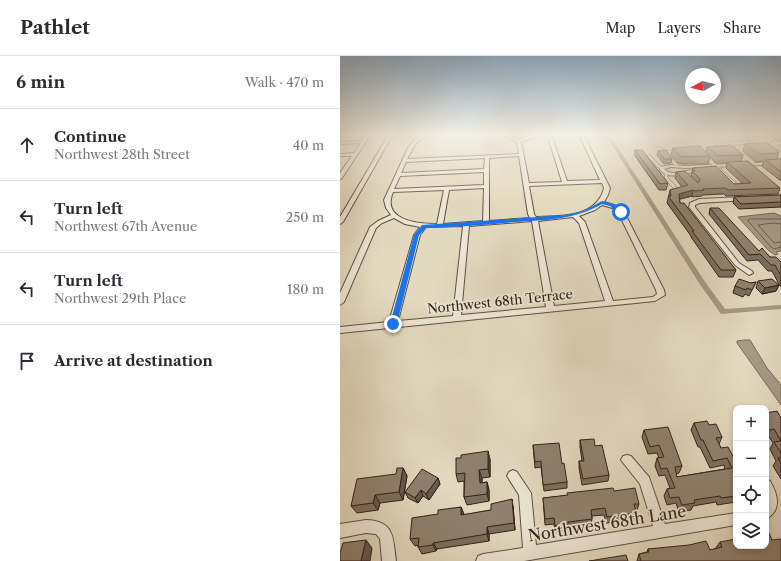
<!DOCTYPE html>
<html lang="en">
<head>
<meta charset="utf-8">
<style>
  :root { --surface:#fff; --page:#f7f7f7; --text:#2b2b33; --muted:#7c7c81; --line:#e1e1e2 }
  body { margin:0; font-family:"Libre Caslon Text",serif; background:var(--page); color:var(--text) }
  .controls { position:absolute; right:12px; bottom:12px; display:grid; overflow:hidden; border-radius:8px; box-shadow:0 2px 6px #0003 }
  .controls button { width:36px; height:36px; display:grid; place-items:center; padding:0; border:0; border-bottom:1px solid var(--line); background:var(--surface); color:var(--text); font:20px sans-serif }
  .compass { position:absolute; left:345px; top:12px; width:36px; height:36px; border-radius:50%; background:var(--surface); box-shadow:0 2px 6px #0003; rotate:262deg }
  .stop { position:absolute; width:12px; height:12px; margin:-9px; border:3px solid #1a73e8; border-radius:50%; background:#fff }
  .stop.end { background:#1a73e8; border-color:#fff; box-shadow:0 1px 4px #0008 }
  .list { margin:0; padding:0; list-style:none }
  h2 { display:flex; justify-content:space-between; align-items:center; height:52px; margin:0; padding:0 16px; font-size:17px }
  h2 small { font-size:13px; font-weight:400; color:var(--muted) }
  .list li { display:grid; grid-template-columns:26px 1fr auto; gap:12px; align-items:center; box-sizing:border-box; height:72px; padding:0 16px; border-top:1px solid var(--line) }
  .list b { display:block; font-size:15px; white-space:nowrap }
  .list p { margin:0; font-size:13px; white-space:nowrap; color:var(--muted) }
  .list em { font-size:13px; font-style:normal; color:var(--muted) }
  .icon { flex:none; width:22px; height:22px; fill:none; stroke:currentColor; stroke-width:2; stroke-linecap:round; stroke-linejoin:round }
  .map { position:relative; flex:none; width:441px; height:505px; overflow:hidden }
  header { display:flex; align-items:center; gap:24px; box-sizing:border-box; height:56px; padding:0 20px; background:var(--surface); border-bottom:1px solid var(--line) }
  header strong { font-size:19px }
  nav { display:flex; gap:22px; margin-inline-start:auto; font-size:14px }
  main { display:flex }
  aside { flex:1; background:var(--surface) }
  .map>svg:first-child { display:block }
  .water { fill:#a79a87; stroke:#796a5b }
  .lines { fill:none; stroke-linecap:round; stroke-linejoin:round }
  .shore { stroke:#6d5e50; stroke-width:1 }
  .canal { fill:#a79a87; fill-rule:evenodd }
  .service-far1-casing { stroke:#5f4f42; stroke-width:3.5 }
  .service-casing { stroke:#5f4f42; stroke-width:4 }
  .minor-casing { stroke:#5f4f42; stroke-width:2 }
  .service-far1 { stroke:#ede6d5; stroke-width:2.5 }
  .service { stroke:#ede6d5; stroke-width:3 }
  .minor { fill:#ede6d5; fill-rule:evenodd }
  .wall { fill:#7b6f5f; stroke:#332119 }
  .shaded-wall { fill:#645a4e; stroke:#332119 }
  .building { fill:#8f816f; stroke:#332119 }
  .route { fill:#1a73e8 }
  .labels { text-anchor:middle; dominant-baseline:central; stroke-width:3.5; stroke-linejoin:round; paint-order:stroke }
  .street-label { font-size:13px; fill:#332119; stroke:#ede6d5 }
  .near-street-label { font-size:16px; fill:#332119; stroke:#ede6d5 }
</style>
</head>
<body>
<header>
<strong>Pathlet</strong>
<nav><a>Map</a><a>Layers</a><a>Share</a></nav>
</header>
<main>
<aside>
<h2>6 min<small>Walk · 470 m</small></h2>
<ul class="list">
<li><svg class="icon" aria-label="ahead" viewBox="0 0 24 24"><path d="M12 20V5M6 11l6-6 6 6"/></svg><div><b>Continue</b><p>Northwest 28th Street</p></div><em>40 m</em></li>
<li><svg class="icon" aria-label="left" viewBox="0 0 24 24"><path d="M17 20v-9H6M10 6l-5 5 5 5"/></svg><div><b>Turn left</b><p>Northwest 67th Avenue</p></div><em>250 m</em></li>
<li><svg class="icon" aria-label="left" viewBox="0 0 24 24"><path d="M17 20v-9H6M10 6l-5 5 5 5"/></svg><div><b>Turn left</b><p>Northwest 29th Place</p></div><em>180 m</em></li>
<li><svg class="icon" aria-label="arrive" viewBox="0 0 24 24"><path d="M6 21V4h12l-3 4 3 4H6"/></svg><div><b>Arrive at destination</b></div></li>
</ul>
</aside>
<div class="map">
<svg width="441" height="505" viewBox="0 0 441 505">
  <rect width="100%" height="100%" fill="#e3d9bf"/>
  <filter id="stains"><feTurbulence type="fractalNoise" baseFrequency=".005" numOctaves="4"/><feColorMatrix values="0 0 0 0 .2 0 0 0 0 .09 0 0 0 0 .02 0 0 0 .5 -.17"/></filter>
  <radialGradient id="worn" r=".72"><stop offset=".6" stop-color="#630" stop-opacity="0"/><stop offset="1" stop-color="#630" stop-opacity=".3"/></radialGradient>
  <path class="water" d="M434,157L441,160V195L436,196L438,198L435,199L428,194L398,161Z
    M404,284H410L427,312L441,329V349L397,287V285Z"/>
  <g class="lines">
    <path class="shore" d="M441,163H409L408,165L431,191L434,193L441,191
      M441,168L433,167L418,169L434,187L441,186"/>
    <path class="canal" d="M265,78H269L365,226L385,253L441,249V253L381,258L359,227Z"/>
    <g class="service-far1-casing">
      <path id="service-far1" d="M333,78L335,84L347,93
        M419,79L435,78
        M342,81L356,94
        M422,81L414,83L423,89
        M406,87L403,83L415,82
        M432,88L441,87
        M314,91L328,96L337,95
        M389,92L409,91
        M378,93L376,92L378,88L406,87
        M399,96L414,108
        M309,100L318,110L322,112
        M328,100L337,110
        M366,101L395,128
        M326,118V121L331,128"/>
    </g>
    <g class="service-casing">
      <path id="service" d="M331,127L335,132
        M394,127L395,128"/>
    </g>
    <g class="minor-casing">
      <path id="minor" d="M27,78H31L2,122L0,123V117L12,100H0V98L14,97L21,87L0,88V86L22,85Z
        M49,78H53L3,166L0,168V161Z
        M84,78H88L76,87L67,103L179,98L177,86L160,78H165L179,84C192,79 203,73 213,84L227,125L260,124L239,78H243L270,132L268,139L264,146L280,151L284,156L324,234L325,239L315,245L0,277V271L49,266L74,179L80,171L65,168L54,162L42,167L36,172L4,246L0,249V237L30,171L38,165L51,159L46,152L44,144L68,92L73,85ZM201,79L206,81L209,84L222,126L189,127L181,86ZM179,100L188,158L190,162L149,165V102ZM145,102L144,113L61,117L66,106ZM144,116V129L54,133L60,120ZM262,127L264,132C257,162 220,160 196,161L194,158L189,130ZM144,132L143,165L103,168L109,134ZM104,134L97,168C78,168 41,165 53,136ZM262,149L276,153L278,156L316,234L317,238L313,241L273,245L245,166L239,160L255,154ZM233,161L239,167L265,245L214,250L198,165ZM192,165L206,251L121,259L129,170ZM123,170L113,260L58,265L80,179L86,171Z
        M416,78H420L441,92V95Z
        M441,106V108L345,112L331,111L324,113L328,116L334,117L353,114L379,112L381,113L379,114C370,115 362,115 353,116C341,118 330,124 320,114V111L331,109L345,110Z
        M404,141L406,142V144L360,147L355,149V151L399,207L412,215L413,217L409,219L395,209L349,151L350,147L359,143Z
        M287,399L291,400L309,421L325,468L396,457V469L184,505H136L138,500L143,498L183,492L179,439L167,420L169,416L173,414L177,416L191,437L196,489L313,470L300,428L281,404L283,400Z
        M426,423L430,425C439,440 441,455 426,463Z
        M26,464C55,465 53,482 56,505H42L40,483L36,478L26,477L0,482V468Z"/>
    </g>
    <use href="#service-far1" class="service-far1"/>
    <use href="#service" class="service"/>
    <use href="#minor" class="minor"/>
  </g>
  <path class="wall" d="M432,78H441V85H437L431,81Z
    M405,88L439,96L437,103H441V125L422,110L424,105L416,106L403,95Z
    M367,91L403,99L401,106L440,132L438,138L386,140L384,138L363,139L362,140L353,141L352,140L339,143L340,147L396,214L393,221H379L351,181V180L327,147L330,134L342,131L335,122L336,116L351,121L353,112L394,128H403L386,112L387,107H376L370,101L368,108H343L338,107L331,99L333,92L366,96Z
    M295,94L328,127L326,134H319L295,100Z
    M318,95L332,103L331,107L324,108L317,99Z
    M441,139V151L399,153L393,147L394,141Z
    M370,152L419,195L430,201L441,206V230H440L432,215H428L418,204L407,205L369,158Z
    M418,225L439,229L436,235L422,238L416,232Z
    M416,226L409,240L405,238L403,241L393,237L395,230Z
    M426,357L441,362V423L433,410L436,405L430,393L433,387L429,381H426Z
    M354,367L369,369L382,381L379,388L381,392L395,404H396V446L377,449L376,446L353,450L351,454L339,456L336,447L327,449L324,440L327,433L330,432L325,419L319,420L315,410L317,402H319L317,397L308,398L302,381L304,374L342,410L339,417L336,418L337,421L385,413L384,409L370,412L360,391H358L351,374Z
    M240,384L255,390L269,419L268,425L242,429L239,412V405H242L240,391Z
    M193,389L222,408L227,426V432L204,435L201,411L195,412Z
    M150,403V421L142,422V427L147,426L149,434V445L127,449L124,441V425L118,426L116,418Z
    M63,412L67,420L63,444L40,447L38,454L17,457L11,450L56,418Z
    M98,422L100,428L89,444L83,440L78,447L68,442L65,436Z
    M274,435L299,448L297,454L296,455V457L294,464L266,467L264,459L252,460V463L251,469L228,472V474L215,476L214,468L205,469L203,442Z
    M173,450L175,474L149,478V485L97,493L96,495L82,498L78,491V489L75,490L70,483L98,458L121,451L124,459Z
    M380,486L441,505H297L299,498L307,496L308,493L370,494L375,493Z"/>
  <path class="shaded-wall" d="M353,134L352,140L337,144L339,138Z
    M439,229L436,235L422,238L425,232Z
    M148,395L150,403V421L148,413Z
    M63,412L67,420L63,444L59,436Z
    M139,414L142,422V435L140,427Z
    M98,422L100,428L89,444L86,438Z
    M147,426L149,434V445L147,438Z
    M81,434L83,440L78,447L75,442Z
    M35,439L40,447L38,454L33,447Z
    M172,443L173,450L175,474L174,467Z
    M121,451L124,458V467L121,459Z
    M147,471L149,478V485L147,478Z
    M26,484L32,492L30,505H21Z
    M93,487L97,493L96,495L93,489Z"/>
  <path class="building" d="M436,78H441V79H439Z
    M426,87L439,96H437L439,97L419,98L405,88Z
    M391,89L403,99L378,100L367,91Z
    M360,90L370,100L345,101L340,100L333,92Z
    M295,94H302L328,127L320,128Z
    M326,94L332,103H324L318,95Z
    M441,103V116L425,104Z
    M408,105L440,132L388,134L386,132L363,133L364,134L354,135L353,134L339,138L340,147H344L396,214H381L352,175H354L328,140H331L330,134L348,129L336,116L345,115L358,127L360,123L352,115H355L353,112L376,110L394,128L411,127L387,106Z
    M441,139V146L401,148L394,141Z
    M370,152H379L419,195L422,192L430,201H436L441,206V220L435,209H431L420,198L409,199Z
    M399,223L411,227L416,226L412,234L407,232L406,234L395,230Z
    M432,223L439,229L425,232L418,225Z
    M437,355L441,362V397L434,386L441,385L434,373L426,375V357Z
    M367,365L369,369L376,368L382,381L376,382L381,392L388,391L395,404H396V440L381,442L380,440L354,444L355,447L342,449L339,441L330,442L327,433L335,432L327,412L321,413L317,402L324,401L319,389L310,391L304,374L328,371L342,410L335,411L337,421L392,412L387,402L373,405L363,384H361L354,367Z
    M254,383L255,390L262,389L269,419L243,423L239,405H244L240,384Z
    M219,387L222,408L224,407L227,426L203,429L201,405L195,406L193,389Z
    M148,395V413L139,414L140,427L147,426V438L124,441L125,417L116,418V402H121V399Z
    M438,402H441V408Z
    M57,412H63L59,436L35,439L33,447L11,450L17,423L56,418Z
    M82,413L98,422L86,438L81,434L75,442L65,436Z
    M273,432L274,435L295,432L299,448H294L296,457L267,461L265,452L251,454L252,463L228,466V468L215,470L214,462L205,463L203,442L228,439L227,437Z
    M172,443L174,467L147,471V478L93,487V489L78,491L79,482L70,483L72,462L98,458V454L121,451V459L151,454V448Z
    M426,475H428L432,484L441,483V505H301L299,498L309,496L308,493L349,489L366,485L370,494L382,491L380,486L396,483V490H426Z
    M26,484L21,505H0V497L3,487Z
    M286,499L288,505H249Z"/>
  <linearGradient id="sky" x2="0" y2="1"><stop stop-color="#8eaac1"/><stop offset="0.53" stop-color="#f2eee2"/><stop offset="1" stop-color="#f2eee2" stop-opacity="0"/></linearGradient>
  <rect width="441" height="148" fill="url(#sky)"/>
  <path class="route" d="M262,145L274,148L283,156L279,157L270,150L262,148C234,164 206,164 174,166C144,169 115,171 86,172L79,179L57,268L53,271L50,268L74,179L82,169L226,159L244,155Z"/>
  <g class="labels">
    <g class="street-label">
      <text transform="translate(160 245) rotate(-6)">Northwest 68th Terrace</text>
    </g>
    <g class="near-street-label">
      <text transform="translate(267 467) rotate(-9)">Northwest 68th Lane</text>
    </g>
  </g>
  <rect width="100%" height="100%" filter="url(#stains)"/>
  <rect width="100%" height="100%" fill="url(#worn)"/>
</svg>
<div class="controls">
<button>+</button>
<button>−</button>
<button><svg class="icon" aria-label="locate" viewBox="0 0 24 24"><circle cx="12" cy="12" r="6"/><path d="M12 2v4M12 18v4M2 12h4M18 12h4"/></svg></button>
<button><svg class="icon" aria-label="layers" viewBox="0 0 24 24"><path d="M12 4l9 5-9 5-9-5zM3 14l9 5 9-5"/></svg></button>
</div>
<svg class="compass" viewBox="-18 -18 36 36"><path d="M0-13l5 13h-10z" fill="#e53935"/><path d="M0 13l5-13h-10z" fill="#7c7c81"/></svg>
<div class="stop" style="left:281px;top:156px"></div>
<div class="stop end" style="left:53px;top:268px"></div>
</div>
</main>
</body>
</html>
